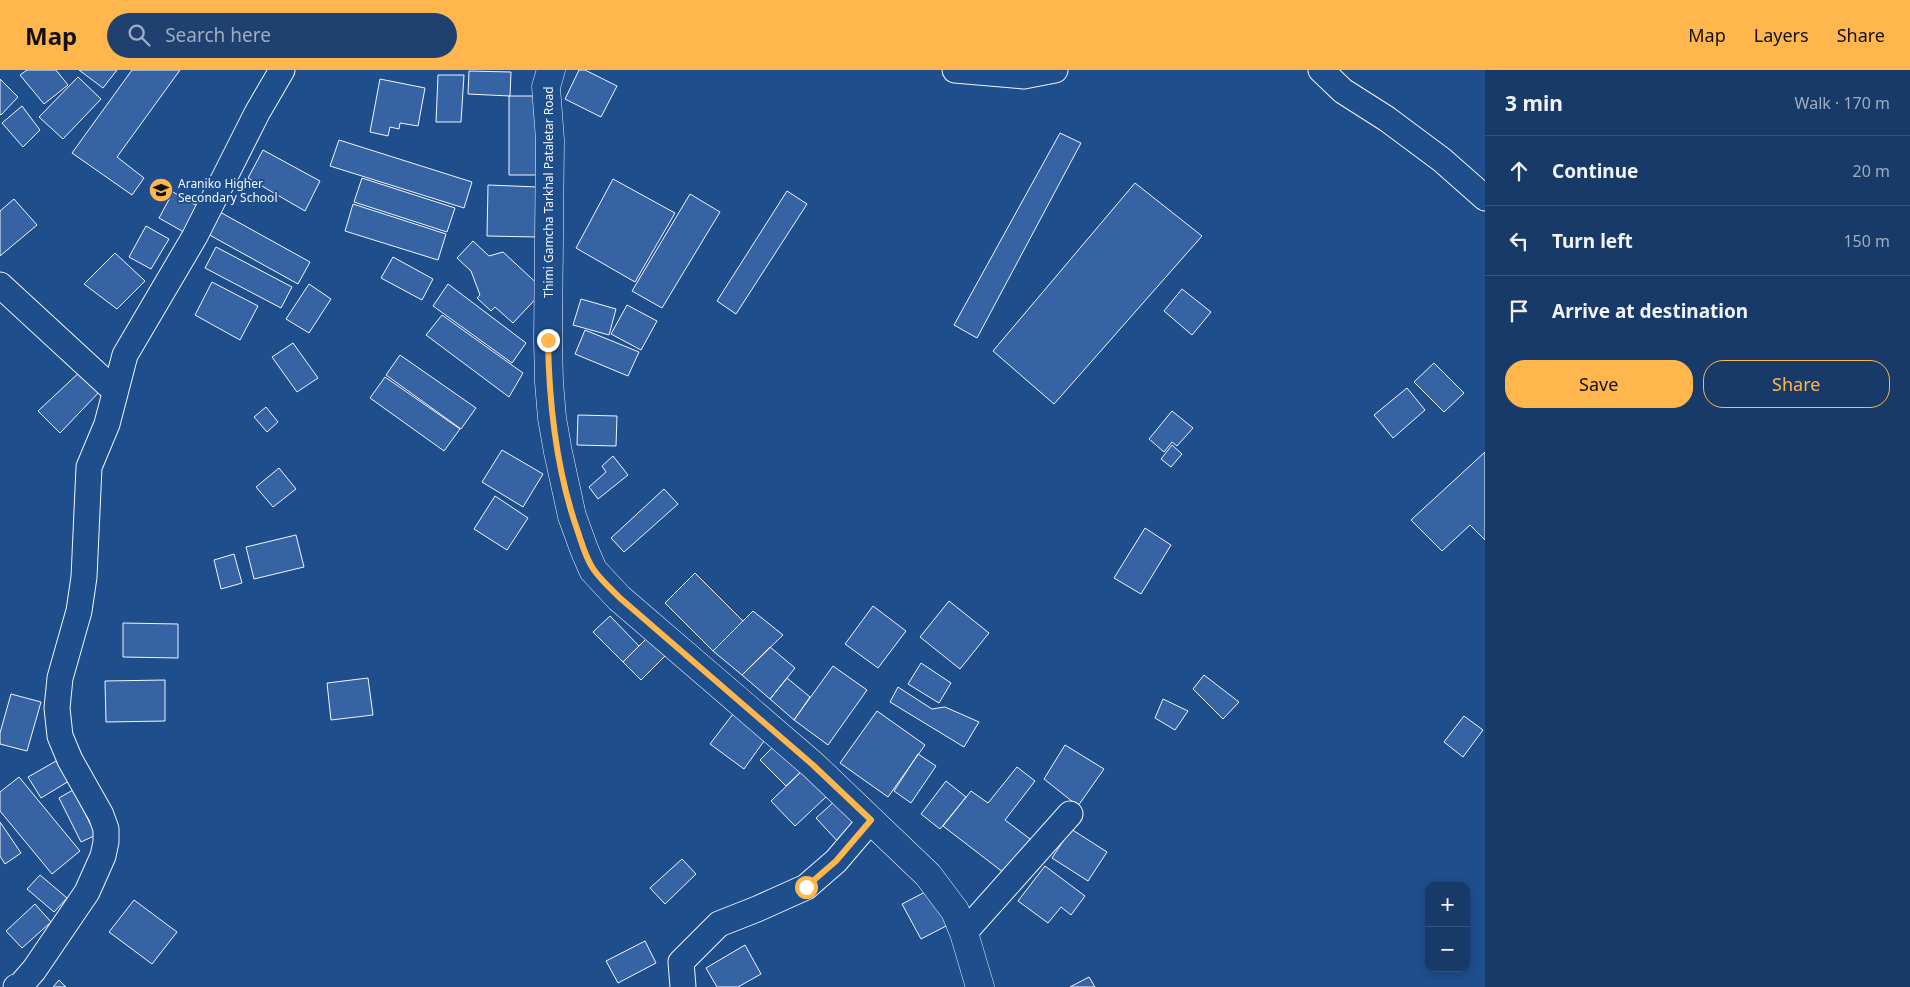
<!DOCTYPE html>
<html lang="en">
<head>
<meta charset="utf-8">
<style>
  :root { --surface:#173a69; --page:#20416f; --text:#f1f3f6; --muted:#9eadc0; --line:#36547d; --accent:#ffb74d }
  body { margin:0; font-family:"Noto Sans",sans-serif; background:var(--page); color:var(--text) }
  .controls { position:absolute; right:15px; bottom:15px; display:grid; overflow:hidden; border-radius:10px; box-shadow:0 2px 8px #0003 }
  .controls button { width:45px; height:45px; display:grid; place-items:center; padding:0; border:0; border-bottom:1px solid var(--line); background:var(--surface); color:var(--text); font:25px sans-serif }
  .stop { position:absolute; width:15px; height:15px; margin:-11px; border:4px solid #ffb74d; border-radius:50%; background:#fff }
  .stop.end { background:#ffb74d; border-color:#fff; box-shadow:0 1px 5px #0008 }
  .list { margin:0; padding:0; list-style:none }
  h2 { display:flex; justify-content:space-between; align-items:center; height:65px; margin:0; padding:0 20px; font-size:21px }
  h2 small { font-size:16px; font-weight:400; color:var(--muted) }
  .list li { display:grid; grid-template-columns:32px 1fr auto; gap:15px; align-items:center; box-sizing:border-box; height:70px; padding:0 20px; border-top:1px solid var(--line) }
  .list b { display:block; font-size:19px; white-space:nowrap }
  .list em { font-size:16px; font-style:normal; color:var(--muted) }
  .actions { display:flex; gap:10px; padding:15px 20px }
  .actions a { flex:1; padding:11px 0; border:1px solid var(--accent); border-radius:20px; text-align:center; font-size:18px; color:var(--accent) }
  .actions .main { background:var(--accent); color:#111 }
  .icon { flex:none; width:28px; height:28px; fill:none; stroke:currentColor; stroke-width:2; stroke-linecap:round; stroke-linejoin:round }
  .map { position:relative; flex:none; width:1485px; height:917px; overflow:hidden }
  header { display:flex; align-items:center; gap:30px; box-sizing:border-box; height:70px; padding:0 25px; background:var(--accent); color:#111 }
  header strong { font-size:24px }
  nav { display:flex; gap:28px; margin-inline-start:auto; font-size:18px }
  .search { width:350px; height:45px; background:var(--page); display:flex; align-items:center; gap:12px; box-sizing:border-box; padding:0 18px; border-radius:28px; color:var(--muted); font-size:19px }
  main { display:flex }
  aside { flex:1; background:var(--surface) }
  .map>svg:first-child { display:block }
  .building { fill:#3563a3; stroke:#f2f6ff }
  .lines { fill:none; stroke-linecap:round; stroke-linejoin:round }
  .street-casing { stroke:#f2f6ff; stroke-width:27 }
  .secondary-casing { stroke:#f2f6ff; stroke-width:29 }
  .street { stroke:#1f4e8c; stroke-width:25 }
  .secondary { stroke:#1f4e8c; stroke-width:28 }
  .route { stroke:#ffb74d; stroke-width:6 }
  .labels { text-anchor:middle; dominant-baseline:central; stroke-width:4; stroke-linejoin:round; paint-order:stroke }
  .poi-label { font-size:12px; fill:#f2f6ff; stroke:#1f4e8c; text-anchor:start }
  .street-label { font-size:12px; fill:#f2f6ff; stroke:#1f4e8c }
</style>
</head>
<body>
<header>
<strong>Map</strong>
<div class="search"><svg class="icon" aria-label="search" viewBox="0 0 24 24"><circle cx="10" cy="10" r="6"/><path d="M15 15l6 6"/></svg>Search here</div>
<nav><a>Map</a><a>Layers</a><a>Share</a></nav>
</header>
<main>
<div class="map">
<svg width="1485" height="917" viewBox="0 0 1485 917">
  <rect width="100%" height="100%" fill="#1f4e8c"/>
  <path class="building" d="M27,0H56L68,15L44,34L20,5Z
    M79,0H117L103,18Z
    M132,0H180L117,87L144,108L132,125L72,83Z
    M579,0H585L617,16L601,47L565,29Z
    M469,1L511,2L510,26L468,24Z
    M438,5H464L461,52H436Z
    M78,7L101,29L63,69L39,47Z
    M0,9L18,27L1,45L0,44Z
    M380,9L425,18L418,56L400,53L399,59L390,57L388,66L370,62Z
    M509,26H539V105H509Z
    M22,36L40,60L23,77L2,53Z
    M1060,63L1081,73L977,268L954,255Z
    M339,70L472,112L464,138L330,96Z
    M263,80L320,111L305,141L248,108Z
    M362,108L455,138L447,162L354,132Z
    M613,109L675,143L635,212L576,178Z
    M1135,113L1202,166L1054,334L993,281Z
    M488,115L538,117L537,167L487,166Z
    M787,121L807,134L736,244L717,231Z
    M173,122L204,140L189,165L159,148Z
    M690,124L720,142L662,238L632,221Z
    M14,129L37,155L0,186V141Z
    M353,134L446,164L438,190L345,161Z
    M218,141L310,192L298,214L206,163Z
    M146,156L169,169L151,199L129,187Z
    M473,171L489,186L503,182L544,220L513,253L495,237L491,241L477,228L480,225L471,201L457,188Z
    M216,177L292,217L281,238L205,198Z
    M115,183L145,211L117,239L84,214Z
    M393,187L433,209L422,230L381,208Z
    M212,212L258,236L240,270L195,245Z
    M309,214L331,229L309,263L286,249Z
    M448,214L526,273L512,293L433,236Z
    M1182,219L1211,242L1192,265L1164,241Z
    M581,229L616,239L609,265L573,255Z
    M627,235L657,251L641,280L611,264Z
    M442,245L523,303L509,327L426,265Z
    M585,260L639,282L628,306L575,284Z
    M293,273L318,308L297,322L272,287Z
    M400,285L476,338L461,359L386,305Z
    M1434,293L1464,323L1444,342L1414,312Z
    M83,299L101,320L60,363L38,341Z
    M385,307L460,359L444,381L370,328Z
    M1407,318L1425,340L1393,368L1374,345Z
    M266,337L278,352L267,362L254,347Z
    M1172,341L1193,358L1177,376L1172,372L1164,382L1149,369Z
    M578,345L617,346L616,376L577,375Z
    M1172,375L1182,384L1171,397L1161,389Z
    M502,380L543,404L523,437L482,412Z
    M1485,382V470L1470,455L1442,481L1411,450Z
    M613,386L628,405L598,429L589,417L606,402L602,396Z
    M279,398L296,419L273,437L256,417Z
    M664,419L678,434L624,482L611,468Z
    M495,426L528,448L507,480L474,459Z
    M1145,458L1171,475L1141,524L1114,508Z
    M296,465L304,497L254,509L246,477Z
    M234,484L242,513L221,519L214,490Z
    M695,503L743,551L713,581L665,533Z
    M949,531L989,563L960,599L920,567Z
    M873,536L906,561L878,598L845,574Z
    M753,541L783,565L742,605L713,581Z
    M610,546L639,576L623,592L593,562Z
    M123,553L178,554V588L123,587Z
    M648,567L666,585L641,610L623,592Z
    M770,577L795,598L770,629L742,605Z
    M921,593L951,613L939,633L908,614Z
    M833,596L867,620L828,675L794,650Z
    M1204,605L1239,632L1223,649L1193,619Z
    M368,608L373,645L331,650L327,613Z
    M787,608L810,627L794,650L770,629Z
    M165,610V651L106,652L105,611Z
    M898,617L932,639L945,637L979,652L964,677L890,632Z
    M11,624L41,632L27,681L0,674V663Z
    M1163,629L1188,641L1175,660L1155,648Z
    M736,640L769,664L744,699L710,674Z
    M877,641L925,675L888,727L840,693Z
    M1464,646L1483,660L1463,687L1444,672Z
    M779,671L805,698L786,716L760,690Z
    M1065,675L1104,699L1078,736L1044,709Z
    M918,684L936,696L911,733L894,721Z
    M56,691L69,711L41,728L28,707Z
    M1017,697L1035,711L1005,750L1034,772L1008,806L943,756L971,721L988,733Z
    M802,701L827,726L795,756L771,731Z
    M19,707L80,781L52,804L0,741V722Z
    M946,711L966,727L940,759L921,744Z
    M73,720L96,765L81,772L59,728Z
    M836,730L860,757L841,775L816,748Z
    M0,752L21,783L5,794L0,786Z
    M1071,759L1107,782L1088,811L1052,788Z
    M682,789L696,804L665,834L650,818Z
    M1045,796L1085,826L1071,845L1061,837L1048,853L1018,831Z
    M40,805L67,828L54,842L27,819Z
    M929,820L948,855L921,869L902,834Z
    M134,830L177,862L152,894L109,862Z
    M35,834L51,852L22,878L6,861Z
    M645,871L656,893L618,913L606,891Z
    M745,875L761,904L738,917H717L706,898Z
    M1089,907L1095,917H1070Z
    M59,910L66,917H53Z"/>
  <g class="lines">
    <g class="street-casing">
      <path id="street" d="M955,0L1024,6L1055,0
        M1321,0L1343,21L1387,49L1442,90L1485,128
        M0,215L115,321
        M964,863L1070,744
        M16,917L20,916L34,900L87,822L103,786L106,772V759L101,745L70,690L60,666L57,638L60,608L79,541L84,507L89,397L107,354L125,285L195,166L257,43L282,0
        M683,917L681,892L719,854L757,839L806,817L836,791L871,750"/>
    </g>
    <g class="secondary-casing">
      <path id="secondary" d="M551,0L546,17L550,70L548,270L549,312L552,348L558,382L572,446L584,479L593,500L619,528L813,695L928,805L955,841L964,863L980,917"/>
    </g>
    <use href="#street" class="street"/>
    <use href="#secondary" class="secondary"/>
  </g>
  <g class="lines">
    <path class="route" d="M548,270C549,335 556,400 578,462C582,474 586,489 594,500C601,510 611,519 620,528L813,695L871,750L836,791L806,817"/>
  </g>
  <defs>
    <g id="school-disc" transform="scale(1.25)"><circle r="9.5" fill="#ffb74d" stroke="#1f4e8c"/><path d="M0-5L7-2L0 1L-7-2ZM-4 1L0 2.5L4 1V4Q0 6-4 4Z" fill="#111"/></g>
  </defs>
  <g fill-rule="evenodd">
    <use href="#school-disc" x="161" y="120"/>
  </g>
  <g class="labels">
    <g class="poi-label">
      <text x="178" y="113">Araniko Higher<tspan x="178" dy="14">Secondary School</tspan></text>
    </g>
    <g class="street-label">
      <text transform="translate(548 122) rotate(-90)">Thimi Gamcha Tarkhal Pataletar Road</text>
    </g>
  </g>
</svg>
<div class="controls">
<button>+</button>
<button>−</button>
</div>
<div class="stop" style="left:806px;top:817px"></div>
<div class="stop end" style="left:548px;top:270px"></div>
</div>
<aside>
<h2>3 min<small>Walk · 170 m</small></h2>
<ul class="list">
<li><svg class="icon" aria-label="ahead" viewBox="0 0 24 24"><path d="M12 20V5M6 11l6-6 6 6"/></svg><div><b>Continue</b></div><em>20 m</em></li>
<li><svg class="icon" aria-label="left" viewBox="0 0 24 24"><path d="M17 20v-9H6M10 6l-5 5 5 5"/></svg><div><b>Turn left</b></div><em>150 m</em></li>
<li><svg class="icon" aria-label="arrive" viewBox="0 0 24 24"><path d="M6 21V4h12l-3 4 3 4H6"/></svg><div><b>Arrive at destination</b></div></li>
</ul>
<div class="actions"><a class="main">Save</a><a>Share</a></div>
</aside>
</main>
</body>
</html>
